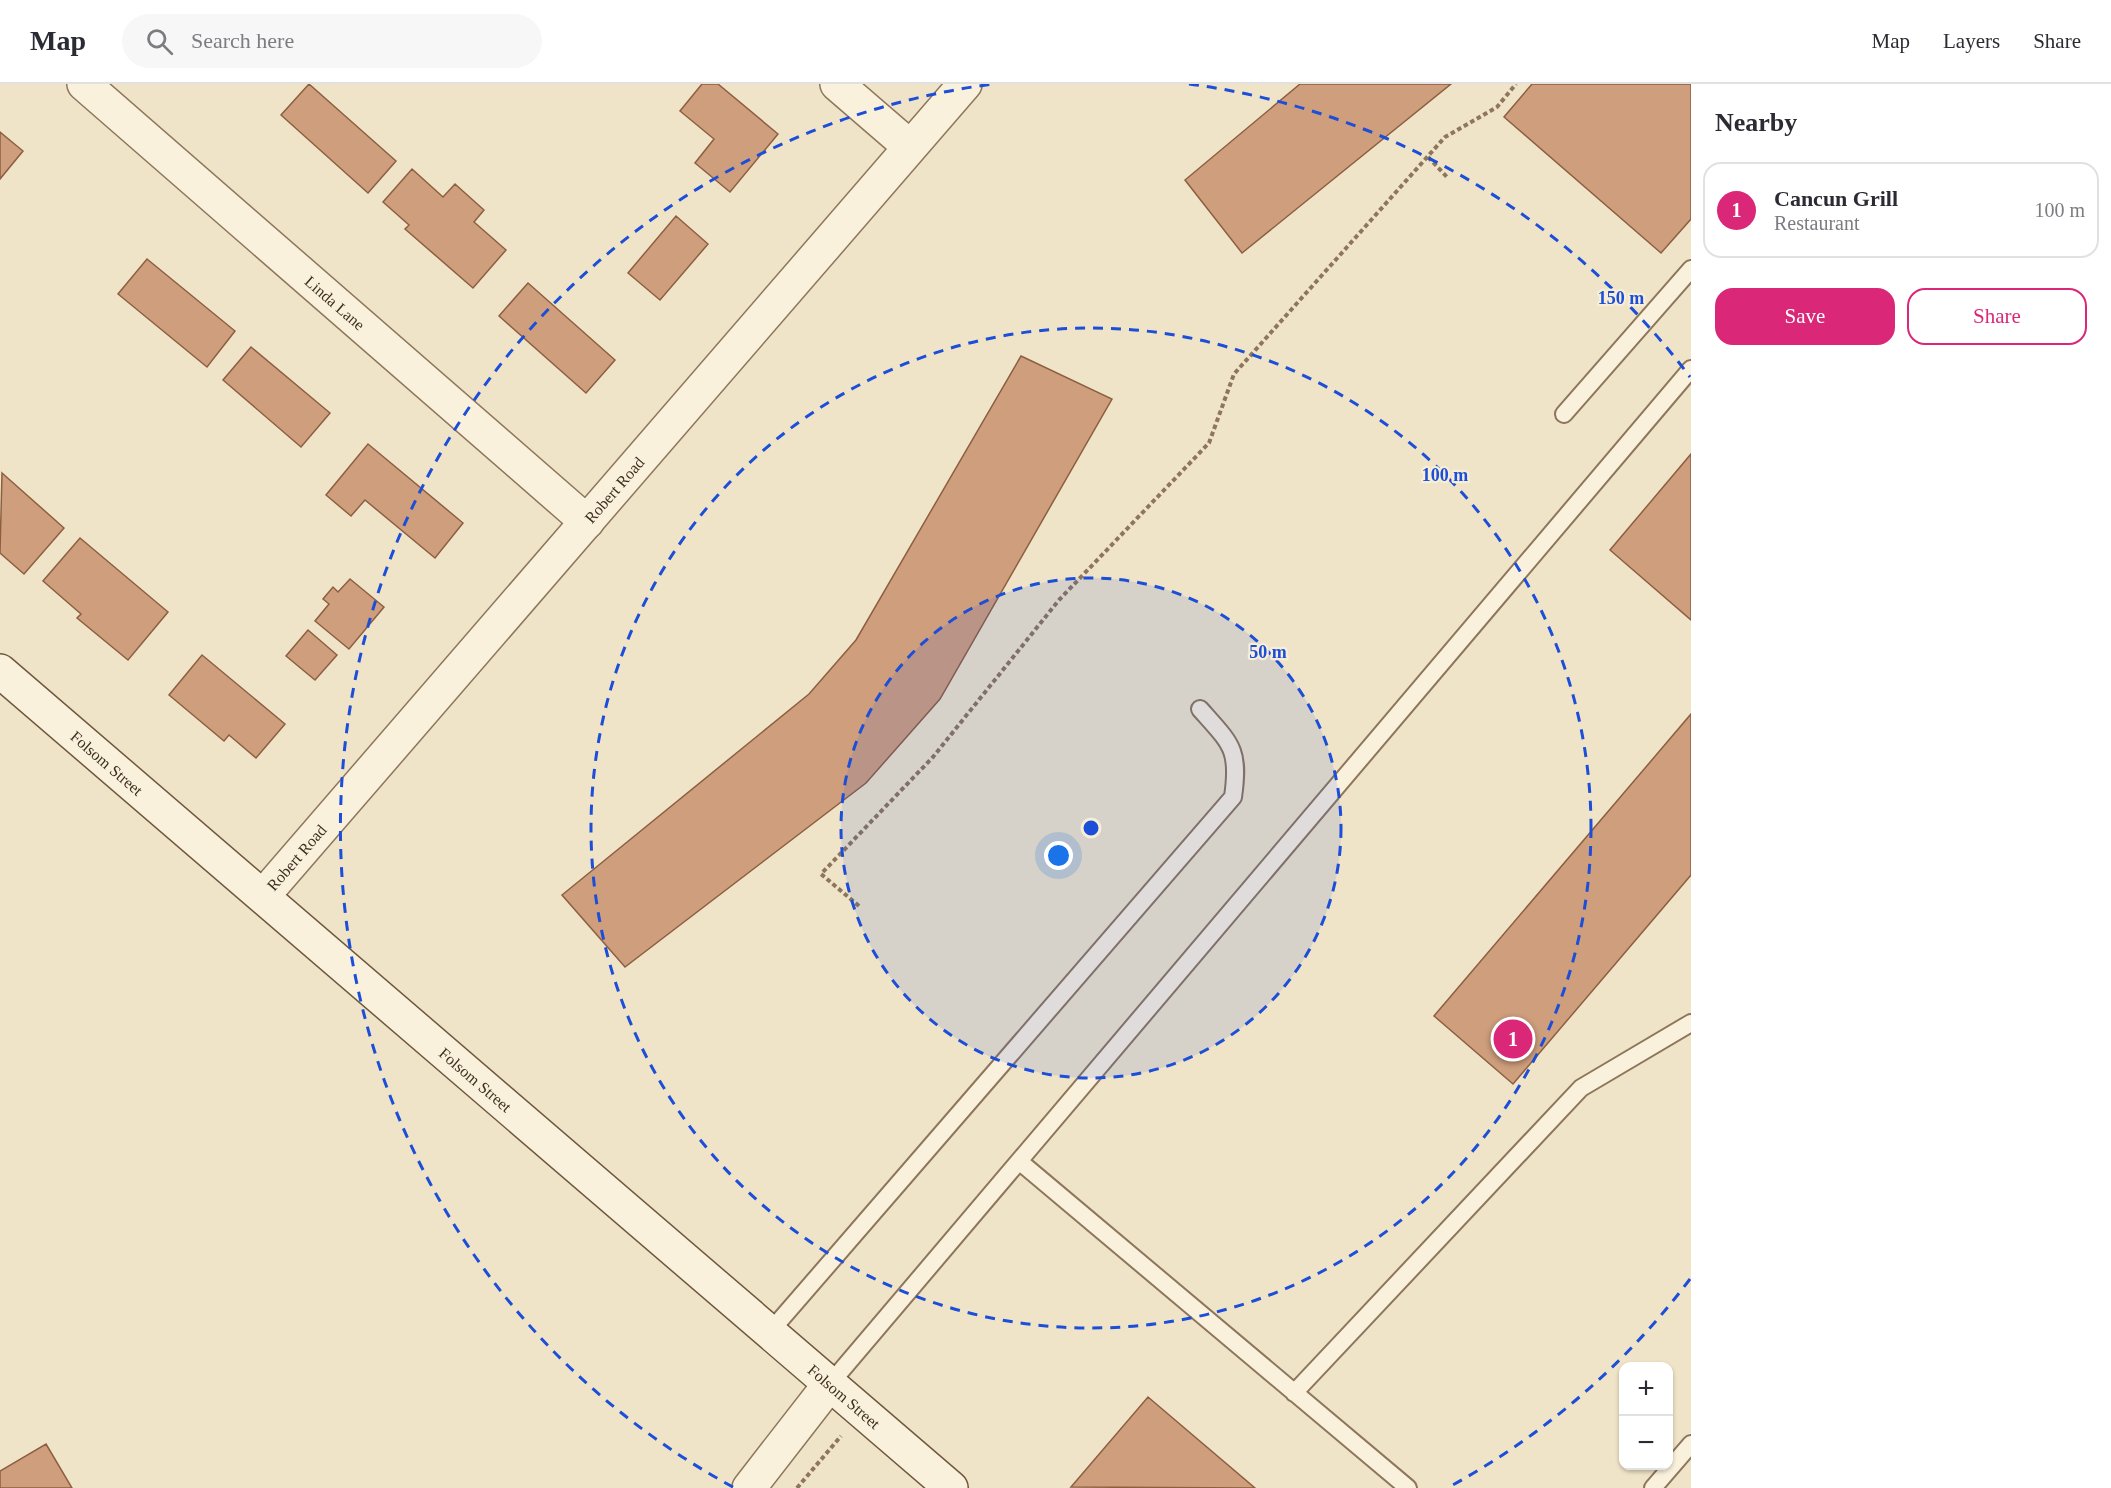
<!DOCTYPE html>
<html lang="en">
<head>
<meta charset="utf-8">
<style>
  :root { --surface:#fff; --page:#f7f7f7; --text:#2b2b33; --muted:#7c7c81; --line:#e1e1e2; --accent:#db2777 }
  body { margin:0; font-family:"Times New Roman",serif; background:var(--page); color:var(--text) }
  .controls { position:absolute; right:18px; bottom:18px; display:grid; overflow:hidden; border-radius:12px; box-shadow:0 2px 4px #0004 }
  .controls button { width:54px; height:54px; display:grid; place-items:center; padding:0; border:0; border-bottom:2px solid var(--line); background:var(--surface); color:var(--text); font:30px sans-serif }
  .you { position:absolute; left:1059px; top:772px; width:21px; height:21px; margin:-15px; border:4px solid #fff; border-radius:50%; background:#1a73e8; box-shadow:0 0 0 9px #1a73e833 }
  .badge { display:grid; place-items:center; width:39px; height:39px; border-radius:50%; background:var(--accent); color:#fff; font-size:20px; font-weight:700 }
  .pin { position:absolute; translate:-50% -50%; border:3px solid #fff; box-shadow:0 2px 6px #0006 }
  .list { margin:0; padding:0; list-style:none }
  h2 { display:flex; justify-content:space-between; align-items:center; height:78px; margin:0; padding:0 24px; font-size:26px }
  h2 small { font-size:20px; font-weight:400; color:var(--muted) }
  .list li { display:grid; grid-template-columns:39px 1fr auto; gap:18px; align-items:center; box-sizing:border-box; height:96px; margin:0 12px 12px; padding:0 12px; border:2px solid var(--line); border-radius:18px }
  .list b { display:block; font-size:22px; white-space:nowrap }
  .list p { margin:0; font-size:20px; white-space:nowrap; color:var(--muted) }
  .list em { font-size:20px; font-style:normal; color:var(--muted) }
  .actions { display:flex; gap:12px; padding:18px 24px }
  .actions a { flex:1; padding:14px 0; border:2px solid var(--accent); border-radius:18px; text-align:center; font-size:21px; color:var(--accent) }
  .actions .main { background:var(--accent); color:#fff }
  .icon { flex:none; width:33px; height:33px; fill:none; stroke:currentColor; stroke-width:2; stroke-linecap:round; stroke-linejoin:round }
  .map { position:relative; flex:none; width:1691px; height:1404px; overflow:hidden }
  header { display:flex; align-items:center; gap:36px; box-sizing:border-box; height:84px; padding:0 30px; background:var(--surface); border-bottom:2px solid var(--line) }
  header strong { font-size:28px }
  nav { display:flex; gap:33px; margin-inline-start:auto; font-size:21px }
  .search { width:420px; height:54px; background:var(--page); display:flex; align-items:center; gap:15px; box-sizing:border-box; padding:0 21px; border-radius:33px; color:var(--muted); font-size:22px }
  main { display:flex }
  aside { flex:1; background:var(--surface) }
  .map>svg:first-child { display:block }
  .building { fill:#cf9f7d; stroke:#8d5f41; stroke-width:1.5 }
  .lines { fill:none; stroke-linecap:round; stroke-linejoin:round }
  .lane-casing { stroke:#8d765c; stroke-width:20 }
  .street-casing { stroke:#8d765c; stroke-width:36 }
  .secondary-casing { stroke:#6f573f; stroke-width:36 }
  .path { stroke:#8d765c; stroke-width:4; stroke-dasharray:4.5 3; stroke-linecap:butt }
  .lane { stroke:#faf1dc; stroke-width:16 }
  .street { stroke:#faf1dc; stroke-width:33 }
  .secondary { stroke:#faf1dc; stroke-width:33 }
  .ring { fill:none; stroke:#1d4ed8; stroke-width:3; stroke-dasharray:10 8 }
  .labels { text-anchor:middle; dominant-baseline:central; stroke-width:4.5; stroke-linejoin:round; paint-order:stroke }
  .street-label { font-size:16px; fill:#3d2e20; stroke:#f7eed8 }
  .centre { fill:#1d4ed8; stroke:#f7eed8; stroke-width:3 }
  .ring-label { font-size:18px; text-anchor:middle; font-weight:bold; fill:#1d4ed8; stroke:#f7eed8; stroke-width:4.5; stroke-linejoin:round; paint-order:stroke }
</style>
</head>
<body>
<header>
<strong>Map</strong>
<div class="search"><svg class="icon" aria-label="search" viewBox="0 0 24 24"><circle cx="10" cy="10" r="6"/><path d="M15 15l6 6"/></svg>Search here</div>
<nav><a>Map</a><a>Layers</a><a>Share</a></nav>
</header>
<main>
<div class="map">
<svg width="1691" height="1404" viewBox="0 0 1691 1404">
  <rect width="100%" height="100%" fill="#f0e4c8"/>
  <path class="building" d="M309,0L396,77L368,109L281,31Z
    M702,0H718L778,50L730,108L695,79L714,55L680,27Z
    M1300,0H1451L1242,169L1185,96Z
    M1532,0H1691V135L1661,169L1504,33Z
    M0,48L23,67L0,95Z
    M412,85L443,113L455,100L484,126L474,138L506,166L473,204L405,145L409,141L383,118Z
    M676,132L708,160L660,216L628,189Z
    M147,175L235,247L207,283L118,210Z
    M528,199L615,276L586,309L499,232Z
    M251,263L330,329L301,363L223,296Z
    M1021,272L1112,315L940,615L866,699L625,883L562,811L809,610L856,556Z
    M368,360L463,439L435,474L365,416L351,432L326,411Z
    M1691,370V536L1610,466Z
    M2,389L64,444L24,490L0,469Z
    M80,454L168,528L128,576L77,534L81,530L43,497Z
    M350,495L384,523L349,565L315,537L329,520L323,515L333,503L338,508Z
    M308,546L337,571L315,596L286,572Z
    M202,571L285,640L256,674L229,651L224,657L169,611Z
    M1691,630V791L1513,1000L1434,932Z
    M1148,1313L1255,1404L1071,1403Z
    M46,1360L72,1404H0V1387Z"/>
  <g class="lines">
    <g class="lane-casing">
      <path id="lane" d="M1564,330L1691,185
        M1019,1077L1408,1404
        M769,1249L1233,713C1240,665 1231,660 1200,625
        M829,1301L1691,285
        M1294,1309L1581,1004L1691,939
        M1653,1404L1691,1360"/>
    </g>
    <g class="street-casing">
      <g id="street">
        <path id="s1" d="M84,0L587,438"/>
        <path d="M837,0L910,63"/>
        <path id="s2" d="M263,812L965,0"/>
        <path d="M749,1404L829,1301"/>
      </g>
    </g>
    <g class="secondary-casing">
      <g id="secondary">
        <path id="s3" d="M0,587L951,1404"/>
      </g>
    </g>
    <path class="path" d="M1428,73L1448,94
      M859,822L821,790L933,673L1059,516L1209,359L1234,290L1445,53L1497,23L1516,0
      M797,1404L841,1352"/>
    <use href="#lane" class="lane"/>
    <use href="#street" class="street"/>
    <use href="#secondary" class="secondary"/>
  </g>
  <circle cx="1091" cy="744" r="250" fill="#1d4ed8" fill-opacity=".12"/>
  <g class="ring">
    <circle cx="1091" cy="744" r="250"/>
    <circle cx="1091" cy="744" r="500"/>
    <path d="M1690 1195A750 750 0 0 1 1449 1403M733 1403A750 750 0 0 1 993 0M1189 0A750 750 0 0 1 1690 293"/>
  </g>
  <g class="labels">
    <g class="street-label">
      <text stroke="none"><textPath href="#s1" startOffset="333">Linda Lane</textPath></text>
      <text stroke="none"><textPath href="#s2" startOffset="537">Robert Road</textPath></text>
      <text stroke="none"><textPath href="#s3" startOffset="141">Folsom Street</textPath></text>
      <text stroke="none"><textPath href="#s2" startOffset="51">Robert Road</textPath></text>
      <text stroke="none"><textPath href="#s3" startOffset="627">Folsom Street</textPath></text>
      <text stroke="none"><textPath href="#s3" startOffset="1113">Folsom Street</textPath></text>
    </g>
  </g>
  <circle cx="1091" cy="744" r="9" class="centre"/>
  <g class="ring-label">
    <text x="1621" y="220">150 m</text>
    <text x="1445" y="397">100 m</text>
    <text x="1268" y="574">50 m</text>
  </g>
</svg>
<div class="controls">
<button>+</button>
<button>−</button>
</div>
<div class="you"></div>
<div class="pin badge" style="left:1513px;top:955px">1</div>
</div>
<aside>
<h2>Nearby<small></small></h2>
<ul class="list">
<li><span class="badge">1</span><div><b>Cancun Grill</b><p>Restaurant</p></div><em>100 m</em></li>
</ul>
<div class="actions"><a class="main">Save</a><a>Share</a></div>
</aside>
</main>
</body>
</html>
